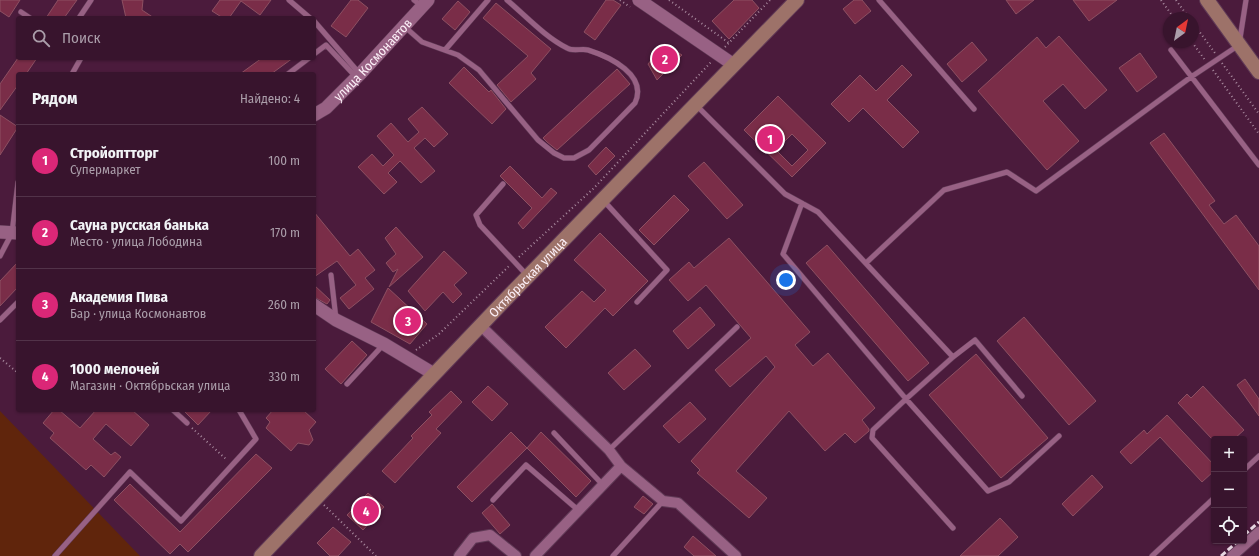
<!DOCTYPE html>
<html lang="ru">
<head>
<meta charset="utf-8">
<style>
  :root { --surface:#38142d; --page:#3f1d35; --text:#f1f3f6; --muted:#ab9eaa; --line:#523349; --accent:#db2777 }
  body { margin:0; font-family:"Fira Sans Condensed",sans-serif; background:var(--page); color:var(--text) }
  .controls { position:absolute; right:12px; bottom:12px; display:grid; overflow:hidden; border-radius:4px; box-shadow:0 1px 3px #0004 }
  .controls button { width:36px; height:36px; display:grid; place-items:center; padding:0; border:0; border-bottom:1px solid var(--line); background:var(--surface); color:var(--text); font:20px sans-serif }
  .compass { position:absolute; left:1163px; top:12px; width:36px; height:36px; border-radius:50%; background:var(--surface); box-shadow:0 1px 3px #0004; rotate:33deg }
  .you { position:absolute; left:786px; top:280px; width:14px; height:14px; margin:-10px; border:3px solid #fff; border-radius:50%; background:#1a73e8; box-shadow:0 0 0 6px #1a73e833 }
  .badge { display:grid; place-items:center; width:26px; height:26px; border-radius:50%; background:var(--accent); color:#fff; font-size:13px; font-weight:700 }
  .pin { position:absolute; translate:-50% -50%; border:2px solid #fff; box-shadow:0 1px 4px #0006 }
  .list { margin:0; padding:0; list-style:none }
  h2 { display:flex; justify-content:space-between; align-items:center; height:52px; margin:0; padding:0 16px; font-size:17px }
  h2 small { font-size:13px; font-weight:400; color:var(--muted) }
  .list li { display:grid; grid-template-columns:26px 1fr auto; gap:12px; align-items:center; box-sizing:border-box; height:72px; padding:0 16px; border-top:1px solid var(--line) }
  .list b { display:block; font-size:15px; white-space:nowrap }
  .list p { margin:0; font-size:13px; white-space:nowrap; color:var(--muted) }
  .list em { font-size:13px; font-style:normal; color:var(--muted) }
  .icon { flex:none; width:22px; height:22px; fill:none; stroke:currentColor; stroke-width:2; stroke-linecap:round; stroke-linejoin:round }
  .map { position:relative; flex:none; width:1259px; height:556px; overflow:hidden }
  .search { position:absolute; background:var(--surface); box-shadow:0 1px 3px #0004; left:16px; top:16px; width:300px; height:44px; display:flex; align-items:center; gap:10px; box-sizing:border-box; padding:0 14px; border-radius:4px; color:var(--muted); font-size:15px }
  .panel { position:absolute; background:var(--surface); box-shadow:0 1px 3px #0004; left:16px; top:72px; width:300px; height:340px; border-radius:4px }
  .map>svg:first-child { display:block }
  .green { fill:#60250c }
  .building { fill:#7a2d48; stroke:#8d5062; fill-rule:evenodd }
  .lines { fill:none; stroke-linecap:round; stroke-linejoin:round }
  .service-casing { stroke:#603a56; stroke-width:6 }
  .minor-casing { stroke:#603a56; stroke-width:12 }
  .tertiary-casing { stroke:#603a56; stroke-width:14 }
  .secondary-casing { stroke:#603a56; stroke-width:16 }
  .path { stroke:#a88a9e; stroke-width:2; stroke-dasharray:1 3; stroke-linecap:butt }
  .service { stroke:#986184; stroke-width:5 }
  .minor { stroke:#986184; stroke-width:10 }
  .tertiary { stroke:#986184; stroke-width:13 }
  .secondary { stroke:#9d7269; stroke-width:14 }
  .rail { stroke:#e7d6e1; stroke-width:3; stroke-dasharray:6 3; stroke-linecap:butt }
  .labels { text-anchor:middle; dominant-baseline:central; stroke-width:4; stroke-linejoin:round; paint-order:stroke }
  .street-label { font-size:13px; fill:#fceff7; stroke:#3f1032 }
</style>
</head>
<body>
<div class="map">
<svg width="1259" height="556" viewBox="0 0 1259 556">
  <rect width="100%" height="100%" fill="#4b1b3c"/>
  <path class="green" d="M0,411L140,556H0Z"/>
  <path class="building" d="M0,0H20L9,17L0,11Z
    M58,0H77L64,18H46Z
    M122,0H143L142,10L154,18H126Z
    M220,0H271L260,15L241,1L229,18H223L212,11Z
    M351,0H358L368,8L346,37L331,26Z
    M606,0H613L621,5L595,40L584,32Z
    M734,0H752L759,8L729,39L712,21Z
    M854,0H862L871,11L855,24L843,9Z
    M1006,0H1034L1016,14Z
    M1073,0H1117L1089,21Z
    M458,1L470,12L455,30L442,19Z
    M496,3L551,49L531,73L536,79L511,102L497,85L528,56L483,18Z
    M1059,36L1107,90L1085,109L1063,84L1043,101L1079,141L1047,170L978,91L1037,37L1046,48Z
    M972,42L987,60L962,82L947,64Z
    M664,44L682,55L657,80L648,64Z
    M1140,53L1157,77L1137,92L1119,68Z
    M18,58H37L26,74H18V85L0,110V84Z
    M262,58H293L271,74H240Z
    M902,65L912,75L887,100L919,132L903,148L863,108L849,122L831,104L860,75L876,91Z
    M464,67L489,92L491,90L506,109L492,124L449,83Z
    M617,69L630,84L557,150L547,142L543,138Z
    M778,96L826,143L792,177L744,130ZM792,134L808,150L792,166L776,150Z
    M422,107L448,134L434,147L425,138L414,148L435,171L421,183L400,161L388,173L397,182L384,194L358,167L372,154L383,166L394,155L377,136L391,123L408,142L419,132L408,119Z
    M0,115L18,127L0,155Z
    M1164,133L1215,201L1209,205L1224,224L1236,215L1259,246V290L1150,143Z
    M606,147L615,156L596,175L588,166Z
    M704,162L743,205L727,219L688,176Z
    M510,166L542,198L551,188L557,193L523,229L518,223L532,208L500,176Z
    M674,195L689,210L654,245L639,230Z
    M314,212L350,256L358,249L375,270L365,278L374,289L349,309L340,298L356,285L337,261L314,277Z
    M396,227L423,257L389,287L398,269L393,272L386,263L396,254L385,238Z
    M600,233L648,281L613,316L605,308L566,348L545,327L582,291L594,302L606,290L574,260Z
    M729,238L810,332L795,345L813,366L828,353L875,408L862,420L869,429V431L855,443L845,433L825,451L789,411L736,471L767,498L749,518L697,473L700,470L691,461L775,367L766,356L730,387L715,370L751,338L706,285L688,301L669,280L689,262L694,268Z
    M827,245L929,363L908,381L806,263Z
    M444,251L467,273L454,285L462,294L453,303L443,292L425,311L408,291Z
    M18,262V287L0,306V281Z
    M314,285L330,300L327,304L314,297Z
    M388,288L427,324L410,344L371,322Z
    M700,307L715,325L688,349L673,331Z
    M1024,317L1096,401L1069,425L997,341Z
    M352,341L367,355L341,384L325,369Z
    M635,349L651,366L624,390L608,373Z
    M976,354L1048,438L1001,478L929,395Z
    M1245,379L1259,399V416L1237,385Z
    M488,386L508,404L492,421L472,402Z
    M1203,386L1244,430L1234,439H1212L1178,403L1187,394L1191,398Z
    M451,391L462,402L436,429L441,433L395,483L382,471L413,438L411,436L432,415L429,412Z
    M690,402L706,419L679,443L663,426Z
    M54,410H59L80,428L96,410H132L149,425L131,446L106,424L93,439L111,455L115,452L121,457L104,477L91,465L86,470L50,438L54,433L43,423Z
    M183,410H212L198,425Z
    M273,410H303L316,422L309,430L313,440L309,445L298,443L291,451L266,428L270,422L266,418Z
    M1167,415L1214,465V471L1202,482L1160,437L1131,464L1120,452L1144,430L1147,434Z
    M511,432L527,448L472,502L457,487Z
    M541,432L591,481L576,497L527,448Z
    M256,454L272,468L188,552L180,544L170,554L114,500L130,484L180,532Z
    M1092,475L1103,487L1073,516L1062,504Z
    M368,493L384,507L363,530L347,515Z
    M643,496L653,504L644,514L634,507Z
    M492,504L510,525L500,534L482,513Z
    M1000,518L1018,537L998,556H960Z
    M333,527L351,542L338,556H330L317,543Z
    M693,536L716,556H694L684,547Z"/>
  <g class="lines">
    <g class="service-casing">
      <path id="service" d="M289,0L310,18
        M414,0L422,6
        M879,0L974,109
        M21,12L30,18
        M79,18L91,0
        M314,21L359,73
        M405,27L422,42L458,55L479,70L538,140L554,153L564,158H574L589,150L635,103C648,75 610,57 588,50C582,48 573,52 567,48C545,37 526,16 507,0
        M445,50L488,0
        M1171,50L1259,165
        M314,54L326,45L356,77
        M72,74L81,58
        M288,74L309,58
        M696,105L785,194L818,212L953,357L975,340L1022,396
        M503,184L476,215L480,225L523,271
        M603,200L667,270L637,302
        M802,203L783,254L906,399L953,357
        M0,256L12,233L18,182
        M866,263L944,190L1007,172L1036,191L1191,77L1239,45L1246,0
        M331,275L336,319
        M0,320L18,302
        M347,384L384,344
        M173,410L187,423
        M554,433L602,484
        M609,450L737,327
        M1244,470L1259,456
        M493,500L526,465L578,510
        M953,528L872,438L873,430L906,399L988,491L1009,482L1059,436
        M55,556L130,472L181,521L256,439L239,410
        M613,556L663,501
        M1152,556L1214,498"/>
    </g>
    <g class="minor-casing">
      <path id="minor" d="M481,326L609,450L621,466L663,501L678,503L736,556
        M459,556L473,538L490,535L516,556
        M535,556L621,466
        M1232,556L1259,532"/>
    </g>
    <g class="tertiary-casing">
      <g id="tertiary">
        <path d="M639,0L734,65"/>
        <path id="s1" d="M314,115L326,108L360,74L428,0"/>
        <path d="M0,232L18,233"/>
        <path d="M314,305L336,320L384,344L434,374"/>
      </g>
    </g>
    <g class="secondary-casing">
      <g id="secondary">
        <path d="M1207,0L1259,72"/>
        <path id="s2" d="M261,556L503,302L797,0"/>
      </g>
    </g>
    <path class="path" d="M620,0L630,7
      M669,0L729,43
      M1161,0L1174,18
      M1176,0L1189,18
      M1193,23L1215,53
      M1192,42L1205,60
      M725,47L770,0
      M1222,63L1259,114
      M1213,70L1259,134
      M519,257L594,188L711,62
      M416,350L439,334L509,266
      M0,358L18,373
      M192,428L227,460
      M324,505L376,556"/>
    <use href="#service" class="service"/>
    <use href="#minor" class="minor"/>
    <use href="#tertiary" class="tertiary"/>
    <use href="#secondary" class="secondary"/>
    <path class="rail" d="M1244,535L1259,522
      M1221,556L1238,541"/>
  </g>
  <g class="labels">
    <g class="street-label">
      <text stroke="none"><textPath href="#s1" startOffset="81">улица Космонавтов</textPath></text>
      <text stroke="none"><textPath href="#s2" startOffset="386">Октябрьская улица</textPath></text>
    </g>
  </g>
</svg>
<div class="controls">
<button>+</button>
<button>−</button>
<button><svg class="icon" aria-label="locate" viewBox="0 0 24 24"><circle cx="12" cy="12" r="6"/><path d="M12 2v4M12 18v4M2 12h4M18 12h4"/></svg></button>
</div>
<svg class="compass" viewBox="-18 -18 36 36"><path d="M0-13l5 13h-10z" fill="#e53935"/><path d="M0 13l5-13h-10z" fill="#ab9eaa"/></svg>
<div class="you"></div>
<div class="pin badge" style="left:770px;top:139px">1</div>
<div class="pin badge" style="left:665px;top:59px">2</div>
<div class="pin badge" style="left:408px;top:321px">3</div>
<div class="pin badge" style="left:366px;top:511px">4</div>
<div class="search"><svg class="icon" aria-label="search" viewBox="0 0 24 24"><circle cx="10" cy="10" r="6"/><path d="M15 15l6 6"/></svg>Поиск</div>
<section class="panel">
<h2>Рядом<small>Найдено: 4</small></h2>
<ul class="list">
<li><span class="badge">1</span><div><b>Стройоптторг</b><p>Супермаркет</p></div><em>100 m</em></li>
<li><span class="badge">2</span><div><b>Сауна русская банька</b><p>Место · улица Лободина</p></div><em>170 m</em></li>
<li><span class="badge">3</span><div><b>Академия Пива</b><p>Бар · улица Космонавтов</p></div><em>260 m</em></li>
<li><span class="badge">4</span><div><b>1000 мелочей</b><p>Магазин · Октябрьская улица</p></div><em>330 m</em></li>
</ul>
</section>
</div>
</body>
</html>
